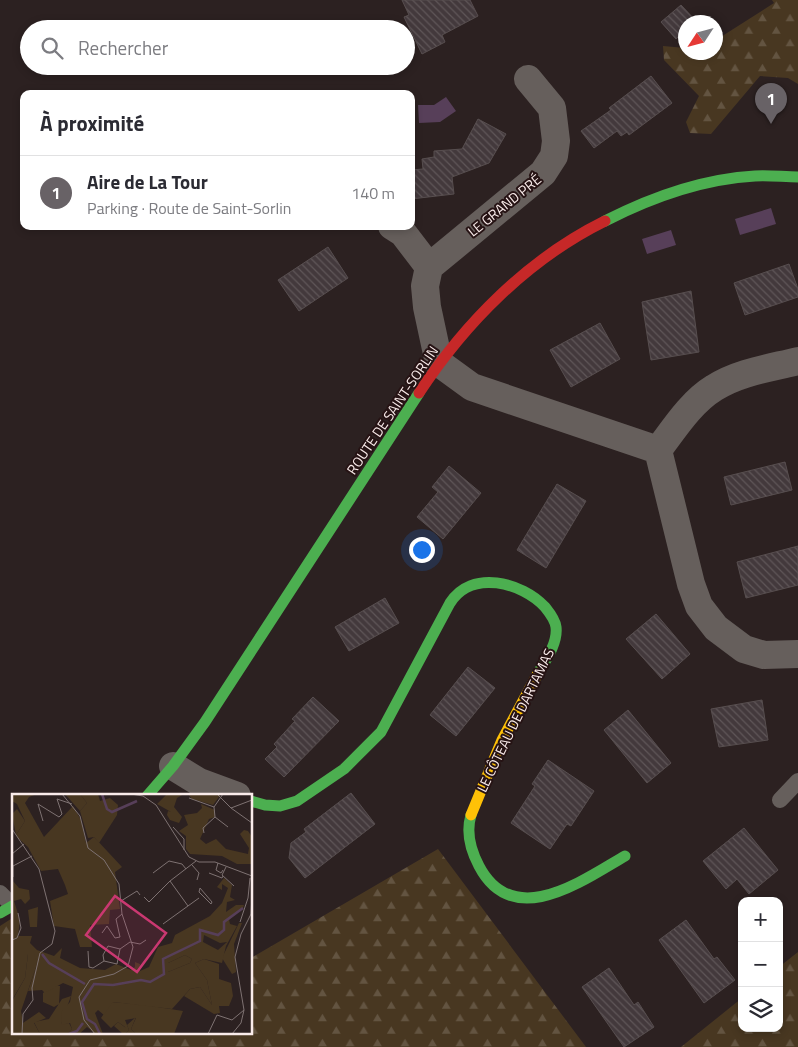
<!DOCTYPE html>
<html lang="fr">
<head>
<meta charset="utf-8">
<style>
  :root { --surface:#fff; --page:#f7f7f7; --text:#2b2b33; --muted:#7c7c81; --line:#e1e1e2; --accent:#686266 }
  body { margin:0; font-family:"Titillium Web",sans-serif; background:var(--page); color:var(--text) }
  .controls { position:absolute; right:15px; bottom:15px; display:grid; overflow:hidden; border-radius:10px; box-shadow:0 2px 8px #0003 }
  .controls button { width:45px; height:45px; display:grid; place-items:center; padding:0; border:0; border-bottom:1px solid var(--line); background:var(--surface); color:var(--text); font:25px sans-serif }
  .compass { position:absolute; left:678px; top:15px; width:45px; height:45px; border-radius:50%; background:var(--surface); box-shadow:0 2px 8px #0003; rotate:234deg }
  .you { position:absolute; left:421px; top:549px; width:18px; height:18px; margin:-12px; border:4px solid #fff; border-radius:50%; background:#1a73e8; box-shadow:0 0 0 8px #1a73e833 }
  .badge { display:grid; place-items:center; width:32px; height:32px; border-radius:50%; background:var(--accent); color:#fff; font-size:16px; font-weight:700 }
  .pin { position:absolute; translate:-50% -41px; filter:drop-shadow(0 1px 2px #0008) }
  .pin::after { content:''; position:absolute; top:26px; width:18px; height:15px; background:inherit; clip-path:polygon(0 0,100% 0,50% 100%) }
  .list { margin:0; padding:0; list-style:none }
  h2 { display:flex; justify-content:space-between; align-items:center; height:65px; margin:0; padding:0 20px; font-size:21px }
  h2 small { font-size:16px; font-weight:400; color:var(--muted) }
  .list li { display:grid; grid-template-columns:32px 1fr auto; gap:15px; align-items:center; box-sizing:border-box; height:75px; padding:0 20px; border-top:1px solid var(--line) }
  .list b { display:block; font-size:19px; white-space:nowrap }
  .list p { margin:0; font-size:16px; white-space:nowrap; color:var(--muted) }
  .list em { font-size:16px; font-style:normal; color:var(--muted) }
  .icon { flex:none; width:28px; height:28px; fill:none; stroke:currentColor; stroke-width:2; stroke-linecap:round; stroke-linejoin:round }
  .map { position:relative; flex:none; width:798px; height:1047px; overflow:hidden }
  .search { position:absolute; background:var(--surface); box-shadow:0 2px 8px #0003; left:20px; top:20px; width:395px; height:55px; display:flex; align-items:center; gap:12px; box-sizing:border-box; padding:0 18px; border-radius:28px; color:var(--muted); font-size:19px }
  .panel { position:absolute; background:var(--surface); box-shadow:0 2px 8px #0003; left:20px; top:90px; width:395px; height:140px; border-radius:10px }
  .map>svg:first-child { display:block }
  .forest { fill:url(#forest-firs) }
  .water { fill:#573f59 }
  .building { fill:url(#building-back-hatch); stroke:#574e4f }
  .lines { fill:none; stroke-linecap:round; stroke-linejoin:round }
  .lane { stroke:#665f5c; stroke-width:16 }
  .street { stroke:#665f5c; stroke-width:28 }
  .fast { stroke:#4caf50; stroke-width:11 }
  .slow { stroke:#ffc107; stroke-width:11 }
  .jam { stroke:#c62828; stroke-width:11 }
  .labels { text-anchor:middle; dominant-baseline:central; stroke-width:4; stroke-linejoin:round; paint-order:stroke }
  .street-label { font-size:14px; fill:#faeceb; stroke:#261314 }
  .inset-river { fill:none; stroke:#573f59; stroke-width:2.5 }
  .inset-road { fill:none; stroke:#7e7272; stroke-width:1 }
  .view { fill:#ca3871; fill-opacity:0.15; stroke:#ca3871; stroke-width:2.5 }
  .inset-edge { fill:none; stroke:#faeceb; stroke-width:2.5 }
</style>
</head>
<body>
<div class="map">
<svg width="798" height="1047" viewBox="0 0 798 1047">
  <defs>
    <pattern id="forest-firs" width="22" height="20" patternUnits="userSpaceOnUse" patternTransform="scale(1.25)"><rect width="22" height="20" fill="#483721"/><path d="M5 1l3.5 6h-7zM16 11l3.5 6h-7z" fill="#635441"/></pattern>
    <pattern id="building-back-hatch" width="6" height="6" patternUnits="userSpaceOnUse" patternTransform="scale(1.25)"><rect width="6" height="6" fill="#43393c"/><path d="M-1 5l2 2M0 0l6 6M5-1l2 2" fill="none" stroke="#5f5658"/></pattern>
  </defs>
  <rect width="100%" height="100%" fill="#2c2121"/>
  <path class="forest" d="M772,0H798V84L788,78L760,76L711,134L690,133L686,122L699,96L664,60L663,46L685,48L686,52H716V40L774,3Z
    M438,849L586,1047H0V926L14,917V1033H251V958Z
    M798,952V1047H681L742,998V1028H779V967Z"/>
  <path class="water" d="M446,97L456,111L440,122L419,123L418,105H434Z
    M771,208L776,224L740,235L735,219Z
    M671,230L676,245L647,254L642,239Z"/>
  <path class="building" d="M402,0H470L478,16L442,35L445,42L422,54L404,17L409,15Z
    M681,5L696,21L686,22V30L676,39L661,22Z
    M651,76L672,103L629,135L627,132L621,136L617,131L594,148L581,131L611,110L609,108Z
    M478,119L506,134L489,163L452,177L454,194L411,199V170L423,169L422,159L434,157V151L462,149Z
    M328,247L348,278L299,311L278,280Z
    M789,264L798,289V297L745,315L734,283Z
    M691,291L699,352L651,360L642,302Z
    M600,323L620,359L571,387L550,350Z
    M785,462L792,490L731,505L724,477Z
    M449,466L481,493L443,539L417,517L438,492L432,487Z
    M557,484L586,501L546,568L517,550Z
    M798,546V585L746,598L737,562Z
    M385,598L399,623L349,651L335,627Z
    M656,614L690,654L662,679L626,639Z
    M468,667L495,688L456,736L430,715Z
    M313,697L339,721L284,777L265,759L277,747L274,744L295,721L292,719Z
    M762,700L768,740L719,747L711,709Z
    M628,710L671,763L647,783L604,730Z
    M548,760L594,791L571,826L567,824L550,849L511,823L535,786L532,784Z
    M351,793L375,824L305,878L289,858L291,843L306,832L304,829Z
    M744,828L778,870L749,894L737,879L726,889L703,861Z
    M686,920L714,959L717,957L735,980L704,1003L659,940Z
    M609,968L634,1005L638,1002L654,1027L624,1047L582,987Z"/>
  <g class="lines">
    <path class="lane" d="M780,800L798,781
      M0,893L12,905"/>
    <path class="street" d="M392,226L403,233L429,267L425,286L427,307L439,363L472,387L658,450
      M429,267L543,173L554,156L556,141L552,108L528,79
      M798,361C770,368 739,372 714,388C691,402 674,429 658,450L691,584L699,606L716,628L744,649L764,655L798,654
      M173,766L199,782L237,796"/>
    <path class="fast" d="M605,221C652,197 702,179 755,176C769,175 784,177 798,177
      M147,796L173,766L205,722L419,393
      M251,801L265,805L280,806L297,801L344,769L381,732L450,603C471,569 522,582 545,607C549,612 555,619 556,627C558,643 546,660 538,673
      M471,815C466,832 471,851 479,866C513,931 582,881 625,856
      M0,913L14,905"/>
    <path class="slow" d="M471,815L502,740L538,673"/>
    <path class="jam" d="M419,393C465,323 528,259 605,221"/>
  </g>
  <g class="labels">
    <g class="street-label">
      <text transform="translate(504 205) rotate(-39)">LE GRAND PRÉ</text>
      <text transform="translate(392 410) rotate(-56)">ROUTE DE SAINT-SORLIN</text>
      <text transform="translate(515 720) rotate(-64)">LE CÔTEAU DE DARTAMAS</text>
    </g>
  </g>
  <g transform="translate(12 794)">
    <rect width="240" height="240" fill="#2c2121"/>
    <path d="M68,0H86L88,7L98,4L106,11L105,21L87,49L82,43L76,44L68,17L75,9ZM5,15L13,27L4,41L0,20ZM227,129H230L222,150L224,178L220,180L210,164ZM16,160H24L25,170L9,217V240H0V207L13,184ZM173,161L180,165L178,169L156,178V169ZM192,165L207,170V185L219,189L221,202L217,212H207L208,219L202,220L172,202L178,195L188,193L200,211L195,186L183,169ZM40,192H48L47,210L42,213L31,208V199ZM59,202L49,230L57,229L60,235L56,240H28L22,228L37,225L50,205ZM100,208L133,211L171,217L162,240H124L119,235L124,224L113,226L117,236L114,239L113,233L106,228L99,234L89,224Z" fill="#483721"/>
    <path d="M0,0H25L17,3L13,9L32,43L61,12L69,26L74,49L82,43L110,73L103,78L108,115L98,116L97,130L78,131L80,153H68L63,135L42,132L38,107L56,100L53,91L46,75L29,77L16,53L6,44L4,41L13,27L5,10L0,7ZM53,0H68L75,9L68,17ZM155,0H172L165,4L162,13L170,23L167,29L158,26L155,21L156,17L159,18L145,10ZM176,0H209L201,11L180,5ZM189,10L203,16V23L197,25L188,45L194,50L204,45L214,55L236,60L237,54L228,40L232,36L236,37L240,43V70H225L210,62L178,60L174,55V42L167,37L176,31L172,21L185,19L190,14ZM212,84L220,91L218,103L223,106L215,108L214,118L224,111H232L231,114L217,126L218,130L225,132L214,152L210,169L192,165L183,169L195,186L200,211L188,193L178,195L160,215L101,208L92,221L86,216L83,219L91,240H84L75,233L67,240H56L60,235L58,229L49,231L50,217L58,208L61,193L51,189L33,199L30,196L16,197L25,170L22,160H16L13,184L0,206V86L7,94L17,96L18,105L13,110L9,105L2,107L8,126L6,142H20L18,149L25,156L42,162L50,154L48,164L68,174L93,176L104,170L119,176L123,173V168L128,170V177L137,173L146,153L160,149L163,141L198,122L210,109L216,94L210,90V96L205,93ZM192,141L208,149L215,148L206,156L191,148ZM173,161L180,165L178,169L156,178V169ZM26,113L25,133H18L16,116ZM9,217L11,229L27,218L34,224L22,229L28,240H9ZM124,223L119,235L124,240H111L102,232L106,228L114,234V239L117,236L115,231Z" fill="#483721" fill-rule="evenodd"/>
    <path class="inset-river" d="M90,0L95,15L100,18L125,7M30,160L37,169L73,190M57,240L65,237L71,229M88,240L83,230L75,225L70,208L82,190L101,191L129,186L138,188L152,180L151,165L188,147V136L206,141L212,136V128L231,114"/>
    <path class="inset-road" d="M50,0L68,22L76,54L92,66L107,90L110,120L121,153L116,172L102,180L78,186L67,203L72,226L83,240M119,0L131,2L144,11L177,63L187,68H203L240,82M205,0L219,14L240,6M177,4L202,13L211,0M202,13L203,23L216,33M219,14L240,29M31,27L26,10L47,23L50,20L45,5L60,10M161,33L172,45V56M0,35L27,75L43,137L40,150L28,159L20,194L21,206L11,220L10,240M192,39L191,34L203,23M0,60L12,50M206,69L204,76L209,79L211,76M180,71L187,79L185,86M214,73L210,81L222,92M141,79L157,67L170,70L174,75M197,79L210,84L211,82M1,83V72L20,62M188,94L200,108L199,110L187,98ZM132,103L137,108L158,87M109,107L125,97L128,101M176,112L158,87L184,67M228,128L236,104L238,84M151,130L187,104M90,139L95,132L103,144L108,143L104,125L110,120M0,146L5,144L9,134L6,119M108,155L105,170L92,167L91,161L96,152L108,155L118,148L128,150L134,146M76,157L77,173L81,174L92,167M196,240L205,221L220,226L232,216M220,240L229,229L232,216L223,163L229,140L239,120L240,101"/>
    <path class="view" d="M103,102L154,139L125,178L74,141Z"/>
    <rect width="240" height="240" class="inset-edge"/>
  </g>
</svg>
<div class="controls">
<button>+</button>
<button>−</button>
<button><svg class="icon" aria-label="layers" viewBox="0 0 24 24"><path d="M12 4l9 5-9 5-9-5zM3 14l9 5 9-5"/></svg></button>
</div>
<svg class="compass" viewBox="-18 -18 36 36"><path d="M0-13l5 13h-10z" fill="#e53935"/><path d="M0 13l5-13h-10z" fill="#7c7c81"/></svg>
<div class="you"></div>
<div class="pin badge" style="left:771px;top:124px">1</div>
<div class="search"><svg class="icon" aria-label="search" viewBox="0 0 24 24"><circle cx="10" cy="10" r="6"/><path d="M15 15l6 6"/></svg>Rechercher</div>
<section class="panel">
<h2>À proximité<small></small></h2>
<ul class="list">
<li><span class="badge">1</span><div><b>Aire de La Tour</b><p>Parking · Route de Saint-Sorlin</p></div><em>140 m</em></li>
</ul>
</section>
</div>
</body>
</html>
